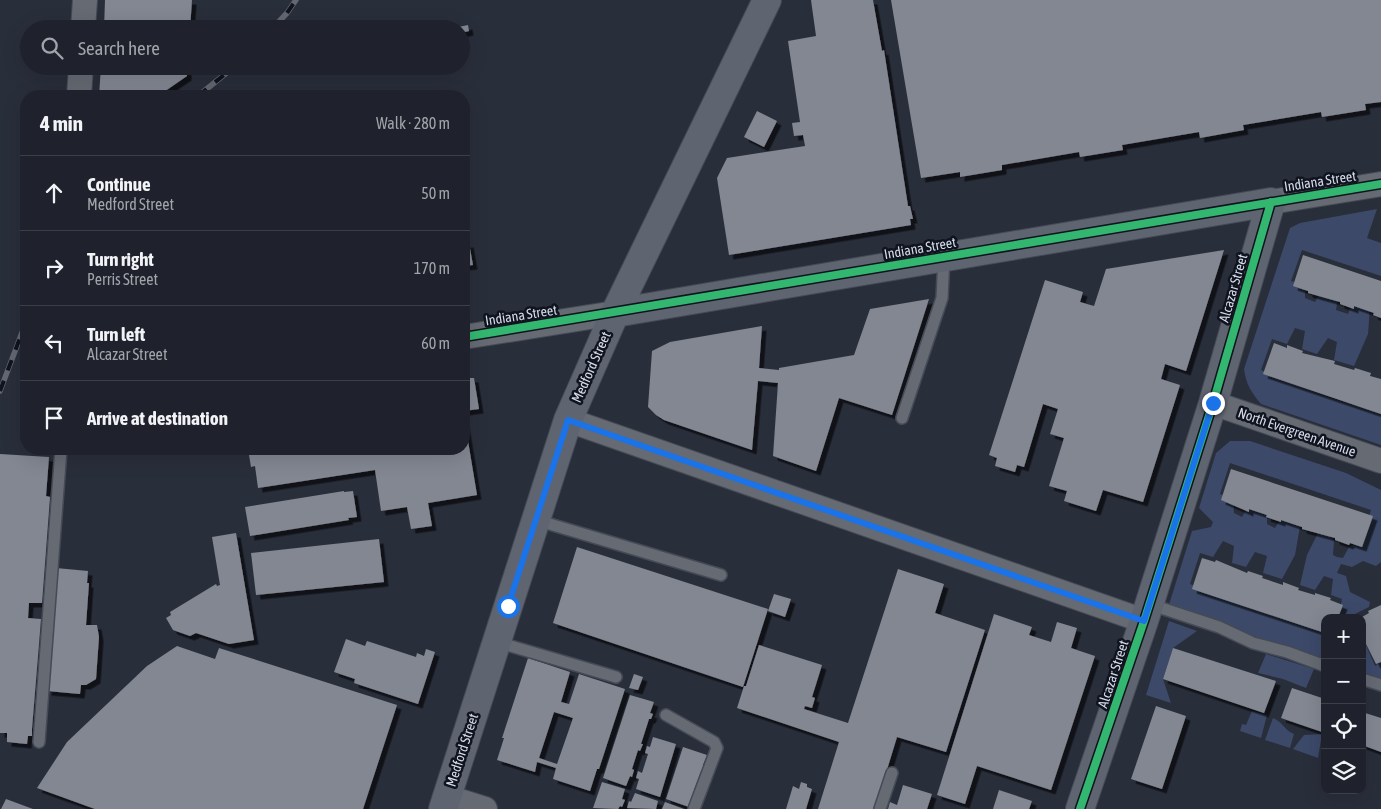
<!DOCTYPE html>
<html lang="en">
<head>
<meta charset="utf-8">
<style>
  :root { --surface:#1f222c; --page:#272a34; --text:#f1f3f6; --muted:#a1a4a9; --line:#3c3f48 }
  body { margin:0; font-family:"Asap Condensed",sans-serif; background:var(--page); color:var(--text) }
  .controls { position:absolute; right:15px; bottom:15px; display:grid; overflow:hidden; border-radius:10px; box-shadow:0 5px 20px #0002 }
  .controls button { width:45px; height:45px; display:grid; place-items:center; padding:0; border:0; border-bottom:1px solid var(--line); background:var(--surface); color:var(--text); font:25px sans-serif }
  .stop { position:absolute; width:15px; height:15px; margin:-11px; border:4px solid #1a73e8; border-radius:50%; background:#fff }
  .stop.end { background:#1a73e8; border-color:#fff; box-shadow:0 1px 5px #0008 }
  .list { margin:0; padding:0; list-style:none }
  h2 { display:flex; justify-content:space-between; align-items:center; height:65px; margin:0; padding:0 20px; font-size:21px }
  h2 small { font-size:16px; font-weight:400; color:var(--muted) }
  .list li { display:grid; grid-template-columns:32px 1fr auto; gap:15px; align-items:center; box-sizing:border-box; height:75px; padding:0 20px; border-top:1px solid var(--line) }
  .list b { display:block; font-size:19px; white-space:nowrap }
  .list p { margin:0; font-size:16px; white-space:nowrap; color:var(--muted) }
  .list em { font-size:16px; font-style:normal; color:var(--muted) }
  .icon { flex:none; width:28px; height:28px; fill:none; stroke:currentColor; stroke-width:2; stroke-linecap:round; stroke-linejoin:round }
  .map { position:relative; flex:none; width:1381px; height:809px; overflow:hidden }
  .search { position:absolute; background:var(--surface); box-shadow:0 5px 20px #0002; left:20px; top:20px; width:450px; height:55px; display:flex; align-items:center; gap:12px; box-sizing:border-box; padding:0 18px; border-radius:28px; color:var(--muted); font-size:19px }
  .panel { position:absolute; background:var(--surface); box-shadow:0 5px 20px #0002; left:20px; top:90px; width:450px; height:365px; border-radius:20px }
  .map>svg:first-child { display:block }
  .green { fill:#3c4969 }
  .building { fill:#828792; fill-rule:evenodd; filter:url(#shadow) }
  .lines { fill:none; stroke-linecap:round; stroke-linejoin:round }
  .lane-casing { stroke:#454a56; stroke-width:14 }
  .street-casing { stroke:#454a56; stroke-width:26 }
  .secondary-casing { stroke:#454a56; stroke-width:30 }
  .lane { stroke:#656a73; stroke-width:11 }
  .street { stroke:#656a73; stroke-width:24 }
  .secondary { stroke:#5f6471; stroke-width:28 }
  .rail-casing { stroke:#646771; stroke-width:5.5 }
  .rail { stroke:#0f141e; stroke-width:4; stroke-dasharray:11; stroke-linecap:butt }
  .cycleway-casing { stroke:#0f141e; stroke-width:11 }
  .cycleway { stroke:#33b770; stroke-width:8 }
  .route { stroke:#1a73e8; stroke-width:6 }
  .labels { text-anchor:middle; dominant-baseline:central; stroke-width:5; stroke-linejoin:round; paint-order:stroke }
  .street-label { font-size:14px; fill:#d5dbeb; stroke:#0f141e }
</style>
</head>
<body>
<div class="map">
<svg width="1381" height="809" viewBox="0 0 1381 809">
  <defs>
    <filter id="shadow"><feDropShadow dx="4.5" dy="4.5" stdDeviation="0" flood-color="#0009"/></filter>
  </defs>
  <rect width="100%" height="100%" fill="#292e3b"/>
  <path class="green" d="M1377,209L1367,238L1381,243V276L1302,250L1291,281L1305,285V298L1315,302L1321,291L1338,296L1336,310L1348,314L1353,301L1370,307L1368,334L1354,366L1334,360L1337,342L1328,338L1317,354L1302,349L1305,331L1295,328L1287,344L1272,339L1261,370C1300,387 1340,403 1381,412V445L1261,404C1251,392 1246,384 1244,369L1290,228L1300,223Z
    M1230,441H1250L1346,473L1381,490V562L1376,566L1363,561L1352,567L1341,564L1337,573L1346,576L1350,592L1370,602L1369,607L1353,615L1354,618H1338L1342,599L1331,595L1333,579L1324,576L1315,590L1300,585L1307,555L1321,527L1334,541L1333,555L1337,557L1343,558L1349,547L1362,541L1371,510L1230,463L1220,494L1233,499L1234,513L1242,517L1250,504L1267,510V524L1275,528L1283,515L1301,521L1295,555L1282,579L1263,573L1267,556L1255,552L1246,567L1232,563L1234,546L1223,541L1213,557L1200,553L1190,584C1234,603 1278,620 1325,629V662L1167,611L1192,531L1211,527L1213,522L1199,508L1216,453Z
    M1169,621L1197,631L1173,648L1163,679L1171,703L1146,695Z
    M1362,636L1375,666L1381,662V681L1362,674Z
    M1266,654L1314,669L1306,688L1283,679L1258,673Z
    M1252,711L1267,715L1261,738L1240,731L1242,724L1246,725Z
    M1273,718C1283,722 1285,731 1294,734L1290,748L1265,740Z
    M1322,734L1318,758L1293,749L1304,735Z"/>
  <path class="building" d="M105,0H192L190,29H104Z
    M811,0H873L882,51L884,50L908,206H910L913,219H910L911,225L729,255L717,178L727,158L805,146L803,135L794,136L792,123L800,122L788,41L816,36Z
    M891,0H1381V102L1365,104L1366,110L1322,117L1321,112L1243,125L1244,130L1200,138L1199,132L1122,145L1123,150L1080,157L1079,152L1002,165V170L960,177V172L921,178Z
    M468,25L469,31L461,33V29H449Z
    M101,66H187V76L158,96H99Z
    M757,111L777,121L764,147L744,137Z
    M469,243L473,265L464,266V244Z
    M1224,250L1186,371L1165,364L1161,379L1180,385L1143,502L1103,490L1096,511L1064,501L1067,491L1049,486L1064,438L1050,434L1058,409L1043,404L1024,467L1017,465L1015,472L995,466L997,458L989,455L1045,280L1083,292L1080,302L1094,306L1106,269Z
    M1303,255L1381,281V318L1373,315L1374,313L1354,306V309L1340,304V302L1308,293V291L1293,286Z
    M929,299L892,415L839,398L816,471L773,456L778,383L758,381L752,450L664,420L656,415L648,407L652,351L670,342L762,326L759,368L779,370V368L854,355L870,309Z
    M1274,343L1287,348V345L1303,351L1302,353L1335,361L1334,364L1354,370L1355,368L1371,373L1370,376L1381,379V414L1263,374Z
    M464,378H474L479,409L464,411Z
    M464,417L477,495L428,503L432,526L411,529L407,507L381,511L375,470L258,488L255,466L251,467L248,449H464Z
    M0,454L49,457L46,496L50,497L42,603H29L28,618L41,619L32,729V736H28L27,744L7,742V733H0Z
    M1231,469L1373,516L1362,547L1350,543L1349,545L1335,540V538L1302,529V527L1281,520V522L1266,517L1267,515L1249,509V512L1221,500Z
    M344,491V492L353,491L357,517L348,518L349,520L250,536L245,507Z
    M236,533L254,640L229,644L196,633L190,636L173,630L166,618L171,615L170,612L216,584L217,586L220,585L212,537Z
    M379,539L384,582L256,595L251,553Z
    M577,547L768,609L743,687L553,623Z
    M1202,558L1215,562L1216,560L1247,573L1248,571L1263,576L1262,578L1283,585V582L1299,588L1298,590L1315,595V593L1331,598L1330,600L1343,605L1339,615L1341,618H1325V633L1192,589Z
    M56,568L88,571L87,583H89L86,625H97L99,637L96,679L86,685H81L80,694L47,691Z
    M898,569L944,584L935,613L985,630L946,752L897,737L875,809H818L839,742L737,708L744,686H746L759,645L822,665L812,697L815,698L812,708L805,706L804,709L848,723Z
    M774,594L791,599L785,617L768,611Z
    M1381,605V662L1376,664L1362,636V617L1369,613L1368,611Z
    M994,614L1032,627L1029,635L1051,642L1057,622L1077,628L1071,648L1095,656L1051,790L977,766L965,804L937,795Z
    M346,639L365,646L367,641L416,657L417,653L424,656L426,649L435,652L418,704L354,683L355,679L334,672Z
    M177,646L215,659L219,648L397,705L363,809H95L37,788L67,742L147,666Z
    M1173,648L1276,681L1264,713L1163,679Z
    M528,658L570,672L561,702L569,704L579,674L625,689L599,769H597L590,791L553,779L556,768L537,762L535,772L497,760L504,738H502ZM554,712L573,718L557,764L539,758Z
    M634,674L643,677L638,690L629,688Z
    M1292,688L1325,699V733L1281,718Z
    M630,695L654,702L650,713L653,714L651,719H649L641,744H643L640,751L638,750L632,769L634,770L632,777L630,776L626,786L603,778Z
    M1156,706L1186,716L1162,789L1131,779Z
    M1362,712L1381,718V752L1362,745Z
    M653,737L676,744L660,797L636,789L639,779L636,778L638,771L642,773L648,754L645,753L647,746L650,747Z
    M683,747L707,755L703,765L706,766L704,772L701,771L694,790L697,791L689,807L666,799Z
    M602,782L625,789L622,799L625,800L622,807L620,806L618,809L593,808Z
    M801,782L807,784V787L812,789L806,809H786L793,786L799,789Z
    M903,785L932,794L927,809H888L890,802L897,805Z
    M999,790L1032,801L1029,809H993Z
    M635,793L658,801L656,809L627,808L629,801L631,802Z
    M6,799L33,809H1Z
    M665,802L684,809H662Z"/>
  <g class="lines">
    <g class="lane-casing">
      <path id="lane" d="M902,418L942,298L944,257
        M536,520L721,575
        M1149,604L1219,627L1253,643L1287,652L1325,666
        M497,642L616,677
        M1362,679L1381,685
        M666,715L714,742L717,748L694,809
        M39,742L61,449
        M880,809L892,773"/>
    </g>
    <g class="street-casing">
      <path id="street" d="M83,29L85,0
        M79,96L81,66
        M1271,202L1381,184
        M464,337L615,313
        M1213,403L1381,461
        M568,420L1144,621
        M447,797L485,809"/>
    </g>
    <g class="secondary-casing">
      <path id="secondary" d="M615,313L1271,202L1213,403L1144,621L1080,809
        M443,809L568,420L615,313L767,0"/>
    </g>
    <use href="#lane" class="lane"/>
    <use href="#street" class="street"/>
    <use href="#secondary" class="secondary"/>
    <g class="rail-casing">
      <path id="rail" d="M272,29L287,13L296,0
        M198,96L235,66
        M0,391L26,322"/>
    </g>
    <use href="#rail" class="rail"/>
    <g class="cycleway-casing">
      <path id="cycleway" d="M464,337L1381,184
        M1080,809L1144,621L1213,403L1271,202"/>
    </g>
    <use href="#cycleway" class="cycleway"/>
  </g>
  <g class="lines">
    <path class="route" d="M508,606L568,420L1144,621L1213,403"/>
  </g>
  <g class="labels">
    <g class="street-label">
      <text transform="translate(1320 181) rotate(-9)">Indiana Street</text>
      <text transform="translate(920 248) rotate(-10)">Indiana Street</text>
      <text transform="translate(1233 288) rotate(-74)">Alcazar Street</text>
      <text transform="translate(521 315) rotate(-9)">Indiana Street</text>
      <text transform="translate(591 367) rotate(-66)">Medford Street</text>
      <text transform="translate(1297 432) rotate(19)">North Evergreen Avenue</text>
      <text transform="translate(1113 674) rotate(-72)">Alcazar Street</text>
      <text transform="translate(462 750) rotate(-72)">Medford Street</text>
    </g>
  </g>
</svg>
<div class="controls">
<button>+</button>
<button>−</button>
<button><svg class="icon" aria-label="locate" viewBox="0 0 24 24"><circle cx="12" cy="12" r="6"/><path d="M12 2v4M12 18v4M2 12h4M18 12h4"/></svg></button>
<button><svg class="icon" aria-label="layers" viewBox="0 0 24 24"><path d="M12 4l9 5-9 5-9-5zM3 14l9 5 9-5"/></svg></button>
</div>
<div class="stop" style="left:508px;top:606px"></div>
<div class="stop end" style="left:1213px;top:403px"></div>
<div class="search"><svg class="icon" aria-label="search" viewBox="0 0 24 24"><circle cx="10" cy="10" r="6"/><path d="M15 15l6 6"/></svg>Search here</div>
<section class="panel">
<h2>4 min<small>Walk · 280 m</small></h2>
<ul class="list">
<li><svg class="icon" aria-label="ahead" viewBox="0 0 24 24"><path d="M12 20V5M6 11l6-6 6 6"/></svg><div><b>Continue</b><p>Medford Street</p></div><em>50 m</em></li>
<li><svg class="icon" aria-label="right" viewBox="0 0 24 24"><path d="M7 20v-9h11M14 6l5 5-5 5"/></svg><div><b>Turn right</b><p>Perris Street</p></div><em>170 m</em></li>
<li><svg class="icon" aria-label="left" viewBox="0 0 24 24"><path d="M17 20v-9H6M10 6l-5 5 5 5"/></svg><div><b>Turn left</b><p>Alcazar Street</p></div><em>60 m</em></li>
<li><svg class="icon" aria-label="arrive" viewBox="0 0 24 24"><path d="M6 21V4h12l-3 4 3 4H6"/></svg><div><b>Arrive at destination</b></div></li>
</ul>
</section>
</div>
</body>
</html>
